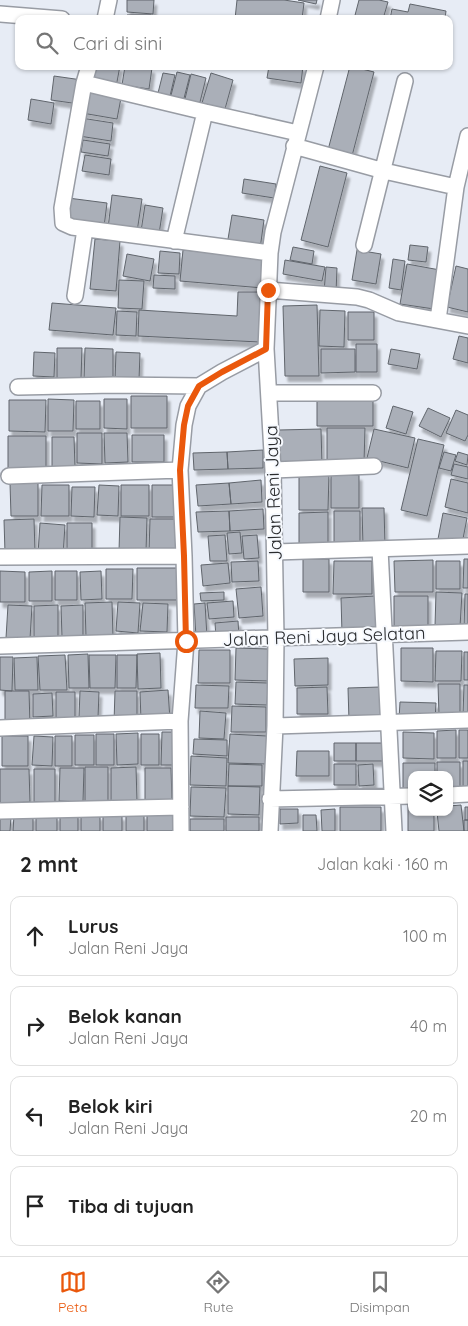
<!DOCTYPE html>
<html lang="id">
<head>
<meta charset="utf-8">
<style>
  :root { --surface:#fff; --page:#f2f2f2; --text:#222; --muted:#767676; --line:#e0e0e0; --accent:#ea580c }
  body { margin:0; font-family:Quicksand,sans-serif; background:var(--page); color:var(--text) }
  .controls { position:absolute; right:15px; bottom:15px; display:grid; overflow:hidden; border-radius:10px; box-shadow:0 1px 4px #0004 }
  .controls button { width:45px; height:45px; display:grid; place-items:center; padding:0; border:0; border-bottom:1px solid var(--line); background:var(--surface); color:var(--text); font:25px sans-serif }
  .stop { position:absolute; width:15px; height:15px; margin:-11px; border:4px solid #ea580c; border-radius:50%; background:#fff }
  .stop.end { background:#ea580c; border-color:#fff; box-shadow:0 1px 5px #0008 }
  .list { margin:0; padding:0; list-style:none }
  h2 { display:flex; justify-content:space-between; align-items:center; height:65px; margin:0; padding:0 20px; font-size:21px }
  h2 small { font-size:16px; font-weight:400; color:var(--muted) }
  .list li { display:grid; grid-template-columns:32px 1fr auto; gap:15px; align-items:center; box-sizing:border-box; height:80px; margin:0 10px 10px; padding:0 10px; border:1px solid var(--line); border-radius:10px }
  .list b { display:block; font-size:19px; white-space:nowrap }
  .list p { margin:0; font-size:16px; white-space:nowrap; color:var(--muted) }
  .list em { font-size:16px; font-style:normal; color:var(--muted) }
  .icon { flex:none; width:28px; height:28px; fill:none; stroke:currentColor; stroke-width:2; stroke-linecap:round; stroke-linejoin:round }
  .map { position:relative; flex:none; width:468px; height:831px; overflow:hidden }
  .search { position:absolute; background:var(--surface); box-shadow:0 1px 4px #0004; left:15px; right:15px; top:15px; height:55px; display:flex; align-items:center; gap:12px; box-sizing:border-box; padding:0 18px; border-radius:10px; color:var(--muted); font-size:19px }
  .sheet { height:425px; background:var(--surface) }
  nav { display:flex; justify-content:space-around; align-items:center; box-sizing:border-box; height:70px; border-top:1px solid var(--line); background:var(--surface); font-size:14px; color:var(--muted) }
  nav a { display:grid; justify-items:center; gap:2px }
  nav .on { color:var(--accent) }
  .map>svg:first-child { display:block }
  .building { fill:#aaafb8; stroke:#60656c; filter:url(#shadow) }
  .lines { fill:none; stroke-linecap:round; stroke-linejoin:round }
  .street-casing { stroke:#989ca4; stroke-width:18 }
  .street { stroke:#fff; stroke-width:15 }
  .route { stroke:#ea580c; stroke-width:6 }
  .labels { text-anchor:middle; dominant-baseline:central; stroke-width:4; stroke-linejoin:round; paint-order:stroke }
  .street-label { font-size:18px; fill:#2a2c2f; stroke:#f6f9fe }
</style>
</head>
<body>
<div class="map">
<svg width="468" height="831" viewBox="0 0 468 831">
  <defs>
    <filter id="shadow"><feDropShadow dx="3" dy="5.5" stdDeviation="1" flood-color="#0004"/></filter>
  </defs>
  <rect width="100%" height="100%" fill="#e7ecf5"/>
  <path class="building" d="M127,0H154L153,14L127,12Z
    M237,0H284L304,3L302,19H235Z
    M298,0H317L316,4Z
    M359,0H379L388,2L383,19H354Z
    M410,4L446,11L445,19H390L392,9L408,12Z
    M127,15H151V19H127Z
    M93,66H120L116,87L90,82Z
    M125,66L152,68L149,89L122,85Z
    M269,66H303L301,83L267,78Z
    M350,66L374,72L352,156L328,150Z
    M177,72L190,75L182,106L169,103Z
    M163,73L175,75L170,96L158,93Z
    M211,73L233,80L225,109L202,103Z
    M191,74L206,78L198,110L183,107Z
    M54,76L82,80L79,104L51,100Z
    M86,91L121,98L117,119L82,113Z
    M31,99L54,103L51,124L28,120Z
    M81,118L113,123L111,141L79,136Z
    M83,140L110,144L108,156L81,152Z
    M85,155L111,159L109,175L82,171Z
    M320,166L347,173L328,247L301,240Z
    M244,179L276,184L274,198L242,193Z
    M112,195L142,199L137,232L108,228Z
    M68,198L107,203L104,227L64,222Z
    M145,205L163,208L159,234L141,231Z
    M232,215L264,220L260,249L227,245Z
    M95,239L120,241L116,291L90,289Z
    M410,245L428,247L426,262L408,260Z
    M293,247L314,251L312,264L290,260Z
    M183,250L266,257L263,288L180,281Z
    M357,250L381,254L376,284L352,280Z
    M160,251L180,253L179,274L158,273Z
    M127,254L154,259L150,281L123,276Z
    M393,259L405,261L401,290L389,288Z
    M285,260L325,267L322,281L283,274Z
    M407,264L440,270L434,309L400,304Z
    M456,266L468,269V312L447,307Z
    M326,267L337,268L336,293L324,292Z
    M154,275L175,276V289L153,288Z
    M119,280L144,281L142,309L118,308Z
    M238,292H260L259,342L138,336L139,310L237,316Z
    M52,303L116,308L113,335L49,330Z
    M317,305L319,376H285L283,306Z
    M320,310L345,311L344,347L319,346Z
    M117,311L137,312L136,336L116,335Z
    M348,312H374V340H348Z
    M459,336L468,338V363L453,359Z
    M356,344H377V372H356Z
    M57,348H82L81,379H57Z
    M85,348L113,349V380H84Z
    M321,349H355V372L321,373Z
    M391,349L420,354L417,369L388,364Z
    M34,352L55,353L54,377L33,376Z
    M116,352L140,353L139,380H115Z
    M131,396H167V428H131Z
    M317,398H373V426H317Z
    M48,399L74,400L73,431H48Z
    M104,399H127V429L104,428Z
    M9,400H46L45,432L9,431Z
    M76,401H100V429H76Z
    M393,406L413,412L406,434L386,428Z
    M428,408L450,418L441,437L419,426Z
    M456,410L468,415V435L465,441L446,433Z
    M327,428H365L364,463H327Z
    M321,429L322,465L280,466L279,430Z
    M374,429L415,438L408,468L367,458Z
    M77,433H102V464L77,463Z
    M104,433H127L128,462L105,463Z
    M132,435H164V462H132Z
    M8,436H46V471H8Z
    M52,437H74L75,467H52Z
    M418,439L444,445L427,516L401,510Z
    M263,450V468L228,469L227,452Z
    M227,452L228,469L194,470L193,453Z
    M444,452L456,455L451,471L439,468Z
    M458,452L468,455L467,465L455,461Z
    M454,464L468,467V479L451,475Z
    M299,473H329L328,510H299Z
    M331,475H359V508H331Z
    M451,479L468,483V513L445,507Z
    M261,480L262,502L231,504L229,483Z
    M10,483H38V516H11Z
    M229,483L231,504L198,506L196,485Z
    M42,485H69V516H41Z
    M99,485L119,486L118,516L97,515Z
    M121,485H149V516H121Z
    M152,485H178V517H152Z
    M72,487H95L94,517L71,516Z
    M362,508H384L385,546L363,547Z
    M263,509L264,529L230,531L229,511Z
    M229,511L230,531L198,532L196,512Z
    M334,511H360V548H334Z
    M328,512V550H299V513Z
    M443,513L467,518L462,544L438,539Z
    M120,517L147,518L146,552L119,551Z
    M34,519L35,552L5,553L4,520Z
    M150,519H180L179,552H149Z
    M40,523L65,525L63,556L38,554Z
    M67,523H92V554H67Z
    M240,532L242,553L229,554L227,533Z
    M225,535L227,561H210L208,536Z
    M257,535L259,558L244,559L242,536Z
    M303,559H329V592H303Z
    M464,559H468V588H463Z
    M433,560V592H395L394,561Z
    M258,561L259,581L232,582L231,562Z
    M334,561H372V594H333Z
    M436,561H460V589H436Z
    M228,563L230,583L203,586L201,565Z
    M137,568H178V600H137Z
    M106,569H133L132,599H106Z
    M0,571L25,572V602H0Z
    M52,571V601H29V572Z
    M55,571H77V600H55Z
    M101,571L102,599L81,600L80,572Z
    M261,587L263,616L239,618L236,589Z
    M224,592V600L201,601L200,593Z
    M436,592L462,593L460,627L435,626Z
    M465,594H468V627H464Z
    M375,596L376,632L342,634L341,598Z
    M394,596H428V629H394Z
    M233,601L234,617L209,619L207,603Z
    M112,602L113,637L86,638L85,603Z
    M118,602L140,603L138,633L116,631Z
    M143,603L168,604L167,632L140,631Z
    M205,603L207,637H196L194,604Z
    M8,605L32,606L30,639L6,638Z
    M58,605V638H34V606Z
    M83,605V637L62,638L61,606Z
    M238,621L239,636L216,638L215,623Z
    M236,648L270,649L269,681L235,680Z
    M401,648H433V682L401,681Z
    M199,650H230V683H198Z
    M436,651H462L461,681H435Z
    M464,652H468V680H464Z
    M160,653L161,688L138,689L137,654Z
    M88,654L89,688H69L68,655Z
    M65,655L67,690H40L38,656Z
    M89,655H116L115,688H90Z
    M117,655H137L136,688H117Z
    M0,657H13L12,691L0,690Z
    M37,657L38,690H15L14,658Z
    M328,658V685L295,686L294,659Z
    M236,682L268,683L267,705L235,704Z
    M438,684H460V715H439Z
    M196,685L229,686L228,708H195Z
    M464,685H468V715H463Z
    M327,687L328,714H297V688Z
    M380,687L381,720L349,721L348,688Z
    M168,690L170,720L141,721L140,692Z
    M5,691H29L30,725H5Z
    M80,691L99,692L98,718L79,717Z
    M115,691H137V722H114Z
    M56,692H75V720H56Z
    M52,693L53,716L33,717V694Z
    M400,702L436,703L435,720L399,719Z
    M232,706L266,707V732H231Z
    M200,711L226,713L224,739L199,738Z
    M456,730V758H437V731Z
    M459,730H468V758H459Z
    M162,732H179L178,765H161Z
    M403,732L434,733V759L403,758Z
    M138,733V764L117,765L116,734Z
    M96,734H114V765H96Z
    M141,734H159V765H141Z
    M230,734L267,736L266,764L228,763Z
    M75,735H94V765H75Z
    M2,736H28V766H2Z
    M34,736L53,737L52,766L32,765Z
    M55,736H72V766H55Z
    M194,739L227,740V756L193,754Z
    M334,743H356V761H334Z
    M356,743H385V761H356Z
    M297,751H329V776H296Z
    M191,756L227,758L226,786L190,785Z
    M463,761H468V787H463Z
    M437,762H460V792H449V775H437Z
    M403,763H435V775H412V793H403Z
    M229,764L262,765V786H228Z
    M334,764H356V785H334Z
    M373,764L374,785L359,786L358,765Z
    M85,767H108V802H85Z
    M136,767L137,801L111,802V768Z
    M60,768H84L83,802L59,801Z
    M145,768H171L172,801L145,802Z
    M0,769H29L30,802L0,803Z
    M34,769H55V802H34Z
    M228,786L260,787L259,815L228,814Z
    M191,787L226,788L224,817L190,816Z
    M408,805H412V812H434V831H408Z
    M461,805L464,831H439L437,812H449V806Z
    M340,807H381V831H340Z
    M465,807H468V820H465Z
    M280,809H298V823L280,824Z
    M335,809V831H322L321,810Z
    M60,813H78V831H60Z
    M81,814L100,815V831H81Z
    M126,814H144V831H126Z
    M147,814L175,815V831H147Z
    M14,815H33V831H13Z
    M36,815H57V831H36Z
    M103,815H122V831H103Z
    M303,815H316L317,831H303Z
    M0,817H11L10,831H0Z
    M226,817H259V831H226Z
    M190,819H224V831H190Z
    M464,820H468V831H464Z"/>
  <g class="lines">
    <g class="street-casing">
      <path id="street" d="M0,14L62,19
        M105,19L109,0
        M328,19L332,0
        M89,66L84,83L62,208L63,223L72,227L270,253
        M84,83L205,112L298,133
        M294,146L384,171L456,187
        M174,241L205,112
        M364,245L405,81
        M268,290L357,297L369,300L399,313L468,326
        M75,296L85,229
        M438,320L456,187L468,136
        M266,349L270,253L273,232L316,66
        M18,387L114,385L199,386
        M269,393H373
        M273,470L374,466
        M9,476L180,470
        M380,549L394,831
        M275,552L468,546
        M0,557L184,556
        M0,646L468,632
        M275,726L468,720
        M0,728L180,721
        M449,795L468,794
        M270,799L412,796
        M0,811L181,807
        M181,831L180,721L186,641L184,556L180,470L184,425L188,406L199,386L222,372L266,349L273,470L276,638L275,726L270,831"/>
    </g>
    <use href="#street" class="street"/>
  </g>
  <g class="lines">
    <path class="route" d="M186,641L184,556L180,470L184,425L188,406L199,386L222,372L266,349L268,290"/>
  </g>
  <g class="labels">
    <g class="street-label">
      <text transform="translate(273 493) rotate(-92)">Jalan Reni Jaya</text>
      <text transform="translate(324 636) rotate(-2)">Jalan Reni Jaya Selatan</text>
    </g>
  </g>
</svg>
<div class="controls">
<button><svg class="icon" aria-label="layers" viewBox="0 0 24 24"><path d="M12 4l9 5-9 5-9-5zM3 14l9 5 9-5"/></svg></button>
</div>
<div class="stop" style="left:186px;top:641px"></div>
<div class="stop end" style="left:268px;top:290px"></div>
<div class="search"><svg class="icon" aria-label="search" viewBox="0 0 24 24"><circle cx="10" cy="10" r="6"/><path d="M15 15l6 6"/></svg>Cari di sini</div>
</div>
<section class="sheet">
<h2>2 mnt<small>Jalan kaki · 160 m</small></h2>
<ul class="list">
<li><svg class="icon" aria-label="ahead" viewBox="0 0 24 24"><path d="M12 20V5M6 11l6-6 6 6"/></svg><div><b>Lurus</b><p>Jalan Reni Jaya</p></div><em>100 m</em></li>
<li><svg class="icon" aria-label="right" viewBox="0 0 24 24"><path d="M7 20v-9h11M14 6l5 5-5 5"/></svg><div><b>Belok kanan</b><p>Jalan Reni Jaya</p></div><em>40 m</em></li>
<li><svg class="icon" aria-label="left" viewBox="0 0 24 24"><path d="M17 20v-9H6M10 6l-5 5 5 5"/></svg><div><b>Belok kiri</b><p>Jalan Reni Jaya</p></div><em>20 m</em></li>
<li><svg class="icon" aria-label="arrive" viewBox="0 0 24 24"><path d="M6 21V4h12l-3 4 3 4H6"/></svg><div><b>Tiba di tujuan</b></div></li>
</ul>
</section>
<nav>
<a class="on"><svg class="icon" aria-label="map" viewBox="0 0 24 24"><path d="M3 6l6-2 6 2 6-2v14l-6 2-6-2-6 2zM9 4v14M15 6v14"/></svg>Peta</a>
<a><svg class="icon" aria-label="directions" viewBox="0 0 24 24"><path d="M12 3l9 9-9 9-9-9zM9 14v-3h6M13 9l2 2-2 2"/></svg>Rute</a>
<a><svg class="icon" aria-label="saved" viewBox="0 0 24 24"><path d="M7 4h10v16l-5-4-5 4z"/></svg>Disimpan</a>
</nav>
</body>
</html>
